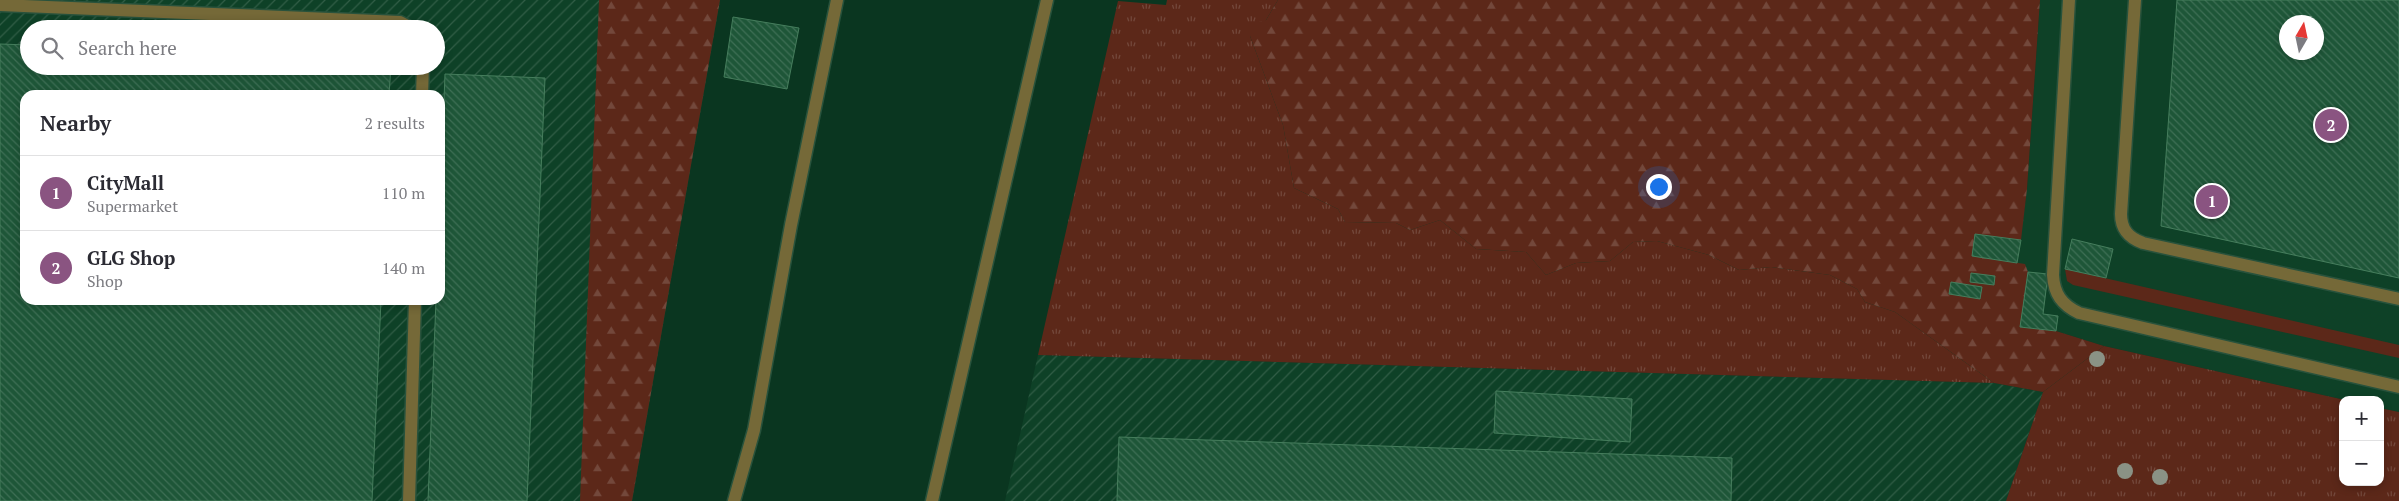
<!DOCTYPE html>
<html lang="en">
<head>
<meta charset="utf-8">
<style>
  :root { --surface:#fff; --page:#f2f2f3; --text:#2b2b33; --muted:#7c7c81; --line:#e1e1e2; --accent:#8a5481 }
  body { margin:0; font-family:"PT Serif",serif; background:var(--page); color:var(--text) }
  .controls { position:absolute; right:15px; bottom:15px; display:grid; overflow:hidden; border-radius:10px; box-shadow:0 2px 8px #0003 }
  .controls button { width:45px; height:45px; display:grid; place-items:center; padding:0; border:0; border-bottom:1px solid var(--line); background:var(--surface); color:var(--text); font:25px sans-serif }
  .compass { position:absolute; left:2279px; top:15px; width:45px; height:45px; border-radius:50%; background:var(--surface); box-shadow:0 2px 8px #0003; rotate:9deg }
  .you { position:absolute; left:1658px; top:186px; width:18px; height:18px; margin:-12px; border:4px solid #fff; border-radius:50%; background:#1a73e8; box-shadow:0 0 0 8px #1a73e833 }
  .badge { display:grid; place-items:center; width:32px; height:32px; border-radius:50%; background:var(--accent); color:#fff; font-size:16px; font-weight:700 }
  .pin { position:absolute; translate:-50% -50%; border:2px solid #fff; box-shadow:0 1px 5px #0006 }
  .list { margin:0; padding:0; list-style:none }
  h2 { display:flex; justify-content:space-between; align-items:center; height:65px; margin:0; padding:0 20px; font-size:21px }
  h2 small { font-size:16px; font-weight:400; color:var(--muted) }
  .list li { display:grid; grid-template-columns:32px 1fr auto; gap:15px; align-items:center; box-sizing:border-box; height:75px; padding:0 20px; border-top:1px solid var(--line) }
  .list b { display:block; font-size:19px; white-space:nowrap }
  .list p { margin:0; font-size:16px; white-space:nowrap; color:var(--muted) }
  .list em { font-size:16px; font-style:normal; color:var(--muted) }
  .icon { flex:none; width:28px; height:28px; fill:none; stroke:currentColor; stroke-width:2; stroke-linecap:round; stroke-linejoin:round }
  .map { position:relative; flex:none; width:2399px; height:501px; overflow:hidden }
  .search { position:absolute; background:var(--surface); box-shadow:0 2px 8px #0003; left:20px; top:20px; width:425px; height:55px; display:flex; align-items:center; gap:12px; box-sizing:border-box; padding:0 18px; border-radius:28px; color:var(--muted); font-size:19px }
  .panel { position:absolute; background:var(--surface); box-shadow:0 2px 8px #0003; left:20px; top:90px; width:425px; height:215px; border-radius:15px }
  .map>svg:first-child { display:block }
  .built { fill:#0e4127; fill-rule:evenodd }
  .industrial { fill:url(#industrial-furrows); fill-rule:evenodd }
  .grass { fill:url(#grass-tufts) }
  .forest { fill:url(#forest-firs) }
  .garden { fill:#5c2819 }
  .building { fill:url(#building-back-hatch); stroke:#467e5d; fill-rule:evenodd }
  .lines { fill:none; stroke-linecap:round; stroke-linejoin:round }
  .service-casing { stroke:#28523c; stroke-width:15 }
  .minor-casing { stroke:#28523c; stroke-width:15 }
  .service { stroke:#756938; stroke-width:12 }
  .minor { stroke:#756938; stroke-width:12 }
  .tree { fill:#8a9285 }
</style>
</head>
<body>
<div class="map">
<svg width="2399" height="501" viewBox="0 0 2399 501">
  <defs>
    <pattern id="industrial-furrows" width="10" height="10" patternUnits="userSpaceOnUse" patternTransform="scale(1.25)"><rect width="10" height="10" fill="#0e4127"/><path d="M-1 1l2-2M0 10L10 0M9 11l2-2" fill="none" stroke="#315d46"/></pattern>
    <pattern id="grass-tufts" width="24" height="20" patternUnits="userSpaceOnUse" patternTransform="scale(1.25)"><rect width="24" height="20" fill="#5c2819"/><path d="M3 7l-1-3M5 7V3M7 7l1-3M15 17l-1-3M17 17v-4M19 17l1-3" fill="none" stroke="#73483b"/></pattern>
    <pattern id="forest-firs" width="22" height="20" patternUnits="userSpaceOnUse" patternTransform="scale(1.25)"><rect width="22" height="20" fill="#5c2819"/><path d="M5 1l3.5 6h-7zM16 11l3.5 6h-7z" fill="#73483b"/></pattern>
    <pattern id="building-back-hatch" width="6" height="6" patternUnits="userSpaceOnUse" patternTransform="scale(1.25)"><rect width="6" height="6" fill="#1e5638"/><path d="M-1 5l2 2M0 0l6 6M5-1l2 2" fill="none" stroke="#3e6f55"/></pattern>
  </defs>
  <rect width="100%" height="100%" fill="#0a3620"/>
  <path class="built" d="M2040,0H2399V412L2380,408V400H2345L2104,346L2056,331L2020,327L2017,263L2027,189ZM2286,22H2316V52H2286Z"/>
  <path class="industrial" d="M0,0H720L632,501H0ZM29,29H436V66H29ZM25,95H440V300H25Z
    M1038,355L1994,383L2043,392L2006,501H1005Z"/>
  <path class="grass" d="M1167,0H1278L1266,20L1250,36L1283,125L1294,188L1338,209L1345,222L1396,223L1410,230L1440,220L1476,249L1526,252L1546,275L1576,263L1610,261L1633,242L1657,241L1709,255L1739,270L1771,267L1830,275L1857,289L1865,302L1895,312L1994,383L1038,355L1118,1L1166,5Z
    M2104,346L2345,400H2343V482H2380V408L2399,412V501H2006L2043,392Z"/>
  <path class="forest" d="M599,0H720L632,501H580Z
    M1278,0H2040L2027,189L2021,240L1975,234L1972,256L2025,264L2028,272L2020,327L2056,331L2104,346L2043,392L1994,383L1895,312L1865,302L1857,289L1830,275L1771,267L1739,270L1709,255L1657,241L1633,242L1610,261L1576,263L1546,275L1526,252L1476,249L1440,220L1410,230L1396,223L1345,222L1338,209L1294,188L1283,125L1250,36L1251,24L1266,20Z"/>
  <path class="garden" d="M2065,269L2399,345V358L2073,285L2067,281Z"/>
  <path class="building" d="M2177,0H2399V278L2161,226ZM2286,22H2316V52H2286Z
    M733,17L799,28L787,89L724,77Z
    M0,44L29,45V66H391L389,95H25V300H381L372,501H0Z
    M445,74L545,78L527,501H428L436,300H440V207Z
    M1975,234L2021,240L2017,263L1972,256Z
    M2072,239L2113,249L2106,278L2065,269Z
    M2028,272L2048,274L2043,314L2058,316L2056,331L2020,327Z
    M1971,273L1995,276L1994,285L1970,282Z
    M1951,282L1982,287L1980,299L1949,294Z
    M1496,391L1632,399L1630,442L1494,433Z
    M1119,437L1732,458L1731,501H1117Z"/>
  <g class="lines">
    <g class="service-casing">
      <path id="service" d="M2069,0L2053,275C2054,294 2062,305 2079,313L2399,387
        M2135,0L2121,214C2121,230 2129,238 2143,243L2399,299
        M0,5L400,22L413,29
        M422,95L423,66
        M409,501L415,300"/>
    </g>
    <g class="minor-casing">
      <path id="minor" d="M734,501L754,430L791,225L837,0
        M932,501L1047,0"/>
    </g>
    <use href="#service" class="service"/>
    <use href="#minor" class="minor"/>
  </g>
  <g class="tree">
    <circle cx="2097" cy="359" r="8"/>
    <circle cx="2125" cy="471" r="8"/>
    <circle cx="2160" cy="477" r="8"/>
  </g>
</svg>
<div class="controls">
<button>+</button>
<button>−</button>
</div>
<svg class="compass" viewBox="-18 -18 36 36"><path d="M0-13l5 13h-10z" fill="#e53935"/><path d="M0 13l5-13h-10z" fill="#7c7c81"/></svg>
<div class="you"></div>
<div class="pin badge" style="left:2212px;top:201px">1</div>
<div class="pin badge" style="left:2331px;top:125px">2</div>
<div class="search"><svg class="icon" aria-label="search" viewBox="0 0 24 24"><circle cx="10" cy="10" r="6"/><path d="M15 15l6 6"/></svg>Search here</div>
<section class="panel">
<h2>Nearby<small>2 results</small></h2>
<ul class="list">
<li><span class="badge">1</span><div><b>CityMall</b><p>Supermarket</p></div><em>110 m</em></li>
<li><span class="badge">2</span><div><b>GLG Shop</b><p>Shop</p></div><em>140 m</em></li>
</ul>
</section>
</div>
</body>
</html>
